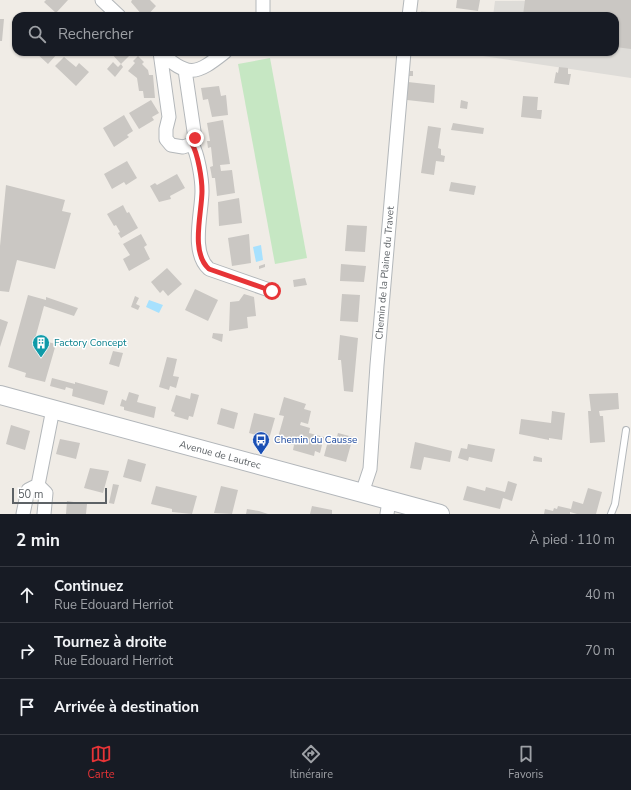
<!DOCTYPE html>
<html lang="fr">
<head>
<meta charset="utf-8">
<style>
  :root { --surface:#171b24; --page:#242831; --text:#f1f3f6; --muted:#9ea1a6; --line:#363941; --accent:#e73437 }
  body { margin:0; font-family:"Nunito Sans",sans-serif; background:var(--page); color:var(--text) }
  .scale { position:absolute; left:12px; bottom:10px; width:95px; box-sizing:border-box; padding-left:4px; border:2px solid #5d6266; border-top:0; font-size:11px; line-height:14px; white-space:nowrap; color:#5d6266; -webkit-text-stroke:3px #fff; paint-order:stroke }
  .stop { position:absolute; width:12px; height:12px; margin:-9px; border:3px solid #e73437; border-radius:50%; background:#fff }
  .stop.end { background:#e73437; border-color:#fff; box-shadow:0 1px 4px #0008 }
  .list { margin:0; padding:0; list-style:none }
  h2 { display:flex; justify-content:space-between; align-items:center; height:52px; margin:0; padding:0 16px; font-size:17px }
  h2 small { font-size:13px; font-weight:400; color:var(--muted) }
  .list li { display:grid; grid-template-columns:26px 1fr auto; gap:12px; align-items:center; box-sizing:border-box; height:56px; padding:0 16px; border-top:1px solid var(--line) }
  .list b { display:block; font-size:15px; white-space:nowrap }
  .list p { margin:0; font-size:13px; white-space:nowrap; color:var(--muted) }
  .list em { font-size:13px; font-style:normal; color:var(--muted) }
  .icon { flex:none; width:22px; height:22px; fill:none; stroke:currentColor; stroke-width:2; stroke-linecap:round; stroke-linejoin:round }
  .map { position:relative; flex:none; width:631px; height:514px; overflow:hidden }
  .search { position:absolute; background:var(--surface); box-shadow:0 1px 3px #0004; left:12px; right:12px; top:12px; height:44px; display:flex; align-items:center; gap:10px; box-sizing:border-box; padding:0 14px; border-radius:12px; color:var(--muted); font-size:15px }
  .sheet { height:220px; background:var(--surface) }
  nav { display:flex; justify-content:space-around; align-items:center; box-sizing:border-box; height:56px; border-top:1px solid var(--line); background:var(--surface); font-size:11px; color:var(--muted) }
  nav a { display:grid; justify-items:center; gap:2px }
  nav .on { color:var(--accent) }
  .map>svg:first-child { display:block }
  .industrial { fill:#dedcd8 }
  .green { fill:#c6e7c3 }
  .water { fill:#a7e1fe }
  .building { fill:#cac7c3 }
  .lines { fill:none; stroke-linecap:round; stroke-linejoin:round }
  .service-casing { stroke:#b3b7ba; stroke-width:8 }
  .minor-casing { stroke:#b3b7ba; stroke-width:15 }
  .secondary-casing { stroke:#b2b6ba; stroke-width:20 }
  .service { stroke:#fff; stroke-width:6 }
  .minor { stroke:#fff; stroke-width:13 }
  .secondary { stroke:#fff; stroke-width:18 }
  .route { stroke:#e73437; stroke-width:5 }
  .labels { text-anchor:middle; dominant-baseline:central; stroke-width:3; stroke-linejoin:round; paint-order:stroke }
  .street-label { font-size:10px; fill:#5d6266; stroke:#fff }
  .culture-label { font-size:10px; fill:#0d838f; stroke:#fff; text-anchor:start }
  .transit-label { font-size:10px; fill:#164399; stroke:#fff; text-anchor:start }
</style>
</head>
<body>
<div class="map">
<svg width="631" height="514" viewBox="0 0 631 514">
  <rect width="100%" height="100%" fill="#f0ece6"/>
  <path class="industrial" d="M631,0V78L456,52H615V16H493L495,1Z
    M421,11L458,16H421Z"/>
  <path class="green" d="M270,58L307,258L275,264L238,64Z"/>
  <path class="water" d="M261,245L263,260L256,262L253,247Z
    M149,300L163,305L159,313L146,307Z"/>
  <path class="building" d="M46,0H68L56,13L44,2Z
    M132,0H150L156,6L147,16H143L131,2Z
    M457,0H480L478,11L456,8Z
    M525,0H631V49L615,47V16H510L511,13L523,15Z
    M0,19H4L2,41H0Z
    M35,52H57L58,53L48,64Z
    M101,52H133L121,64L110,52L105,56Z
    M138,56L144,62L142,64L148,70L149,75H153L155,98H144L143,91H139L137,78L128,71L135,63L133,61Z
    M64,57L76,67L79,63L89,72L76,86L55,66Z
    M113,62L118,67L121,64L123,67L115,77L107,69Z
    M559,67L568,68V74H571L569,85L554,83L556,72L558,73Z
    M410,71H413V76H409Z
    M408,82L435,85L434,103L407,100Z
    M219,86L221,96L226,95L228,115L212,117L208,99L203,100L201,88Z
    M523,96L538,97L537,110H542L541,119L521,117Z
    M151,100L159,113L152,117L154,120L139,129L129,113Z
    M461,100L468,102L467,109L460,108Z
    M124,115L133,131L127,135L129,137L114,147L103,128Z
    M223,120L230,164L220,165L221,171L232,170L235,193L217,196L215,178H212L211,172L210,167L213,166L211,147L208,148L207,141H210L207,123Z
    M453,123L484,128L483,134L451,130Z
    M428,126L441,128L438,148L441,149V155L445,156L444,162L436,161L434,175L421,173Z
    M127,161L137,178L126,185L124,182L112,189L104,174Z
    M177,174L185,188L170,196L171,199L159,202L150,186L155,183L157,185Z
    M451,182L476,186L474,195L449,191Z
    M6,185L65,200L62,211L71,213L55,269L17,260L9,292L0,291V246Z
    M239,198L242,223L219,226L218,202Z
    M123,205L127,213L129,212L138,228L121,238L118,233L120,232L116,225L114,226L107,214Z
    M347,225L367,226L365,252L345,251Z
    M141,234L147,245L144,247L150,259L129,271L123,259L130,255L123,244Z
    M249,234L251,263L232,266L228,238Z
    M265,264V267L259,269V266Z
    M341,264L366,266L364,282L340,281Z
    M167,268L182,284L168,296L163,290L160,293L151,282Z
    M305,278L307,285L294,287L293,280Z
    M195,289L218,300L208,321L185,310Z
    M244,294L254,297L256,316L247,317L248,328L229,331L230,302L239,301Z
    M342,294L360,295L358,322L340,321Z
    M28,295L46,300V297L78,308L74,316L44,306L35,339L56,344L45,382L25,377L26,373L8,367Z
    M135,296L139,298L136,304L140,306L138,310L131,307Z
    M0,319L8,322L0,347Z
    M213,333L223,334L222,342L212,338Z
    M340,335L358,338L353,392L344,391L341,360H338Z
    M113,351L123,353L119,367L109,364Z
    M167,357L177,359L173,376L179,377L176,388L170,386L169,390L159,387Z
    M52,378L75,384V382L108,391L104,405L72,396L73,389L66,387L65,390L50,386Z
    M129,392L139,395L137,402L156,407L154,418L124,410V407L120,406L122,399L126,401Z
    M191,393L199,395L193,417L189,416L188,420L174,416L175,413L171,411L176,395L190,399Z
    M618,393L619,409L599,411L600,416H603L605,442L590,443L588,411H591L589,394Z
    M284,397L306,404L304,409L311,411L308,424L301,422L300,425L310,428L309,433L324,437L320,453L315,451L314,456L293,450L294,445L277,441L284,416L279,415Z
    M221,408L238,413L234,429L217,424Z
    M552,411L565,413L562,440L549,438V440L519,434L521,419L551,423Z
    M254,413L275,418L269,439L249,433Z
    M11,425L30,431L25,450L6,444Z
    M338,433L353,437L346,462L324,456L328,441L335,443Z
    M60,439L80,443L76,459L56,454Z
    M415,442L452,451L450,462L424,457L421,470L410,468Z
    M468,444L495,449L492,462L469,457L468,461L458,458L461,448L467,449Z
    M534,456L542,458V462L533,461Z
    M128,459L146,464L141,482L123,477Z
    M90,468L109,471L103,493L84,488Z
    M508,481L517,484L512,501L503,498L500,509L463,500L467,486L485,491L486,487L505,492Z
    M113,484L119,485L114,504L109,503Z
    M156,486L197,496L192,514L172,512V509L151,504Z
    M221,486L238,490L232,514L214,513Z
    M588,488L602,492L596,514H577L570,512V514H544L545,509L553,511L554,508L557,509L558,506L571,509L573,501L583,504Z
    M67,501L87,504L86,514H66Z
    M312,506L332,510V514H310Z
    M247,509L259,511L268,514H246Z"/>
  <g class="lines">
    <g class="service-casing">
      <path id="service" d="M611,514L615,504L626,430"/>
    </g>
    <g class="minor-casing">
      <path id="minor" d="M102,0L119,16
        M263,16V0
        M409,16L411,0
        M160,52L169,117L166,129V139L171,145L183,147L192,144
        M160,52C188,78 196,75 225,52
        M185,70L195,138L192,144C198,154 202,179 202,191C202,213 190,252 209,269L272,291
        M38,485L53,409
        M362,493L370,469L377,365L404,52
        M23,514L28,490L38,485L46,493L44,514
        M387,514L389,501"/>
    </g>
    <g class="secondary-casing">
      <path id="secondary" d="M0,395L440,514"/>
    </g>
    <use href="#service" class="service"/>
    <use href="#minor" class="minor"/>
    <use href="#secondary" class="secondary"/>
  </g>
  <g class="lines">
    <path class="route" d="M195,138L192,144C198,154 202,179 202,191C202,213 190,252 209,269L272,291"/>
  </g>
  <defs>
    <g id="building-pin" transform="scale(0.9)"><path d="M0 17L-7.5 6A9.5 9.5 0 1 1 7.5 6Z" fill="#0f9aa8" stroke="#fff"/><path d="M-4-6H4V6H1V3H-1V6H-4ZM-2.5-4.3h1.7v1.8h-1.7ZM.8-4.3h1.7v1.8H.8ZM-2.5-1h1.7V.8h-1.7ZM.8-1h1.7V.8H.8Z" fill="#fff"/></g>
    <g id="bus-pin" transform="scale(0.9)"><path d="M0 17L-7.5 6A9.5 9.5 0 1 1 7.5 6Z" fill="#1a4fb4" stroke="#fff"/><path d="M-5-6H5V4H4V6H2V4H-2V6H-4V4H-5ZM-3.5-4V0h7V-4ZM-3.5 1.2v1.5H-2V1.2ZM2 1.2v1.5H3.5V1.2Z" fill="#fff"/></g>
  </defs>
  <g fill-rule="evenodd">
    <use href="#building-pin" x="41" y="343"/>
    <use href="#bus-pin" x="261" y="440"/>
  </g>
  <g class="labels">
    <g class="street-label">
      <text transform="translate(385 273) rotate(-85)">Chemin de la Plaine du Travet</text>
      <text transform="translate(220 455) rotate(15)">Avenue de Lautrec</text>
    </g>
    <g class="culture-label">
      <text x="54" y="343">Factory Concept</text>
    </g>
    <g class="transit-label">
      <text x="274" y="440">Chemin du Causse</text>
    </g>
  </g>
</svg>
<div class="scale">50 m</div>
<div class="stop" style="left:272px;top:291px"></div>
<div class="stop end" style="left:195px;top:138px"></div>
<div class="search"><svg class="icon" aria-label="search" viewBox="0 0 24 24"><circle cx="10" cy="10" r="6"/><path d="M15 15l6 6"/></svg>Rechercher</div>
</div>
<section class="sheet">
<h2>2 min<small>À pied · 110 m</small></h2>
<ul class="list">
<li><svg class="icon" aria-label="ahead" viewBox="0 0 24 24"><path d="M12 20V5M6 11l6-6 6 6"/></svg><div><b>Continuez</b><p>Rue Edouard Herriot</p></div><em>40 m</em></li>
<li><svg class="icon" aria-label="right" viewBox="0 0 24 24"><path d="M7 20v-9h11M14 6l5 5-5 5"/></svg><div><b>Tournez à droite</b><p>Rue Edouard Herriot</p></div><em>70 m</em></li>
<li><svg class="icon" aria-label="arrive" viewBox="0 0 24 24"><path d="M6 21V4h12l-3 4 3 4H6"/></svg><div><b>Arrivée à destination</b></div></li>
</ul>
</section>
<nav>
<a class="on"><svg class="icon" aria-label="map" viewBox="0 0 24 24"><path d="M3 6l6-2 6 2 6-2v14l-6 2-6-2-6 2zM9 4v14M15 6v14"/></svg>Carte</a>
<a><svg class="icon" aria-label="directions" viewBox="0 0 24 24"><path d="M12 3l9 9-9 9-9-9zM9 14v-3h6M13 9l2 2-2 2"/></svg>Itinéraire</a>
<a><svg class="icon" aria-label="saved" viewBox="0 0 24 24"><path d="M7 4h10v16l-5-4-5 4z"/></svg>Favoris</a>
</nav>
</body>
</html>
